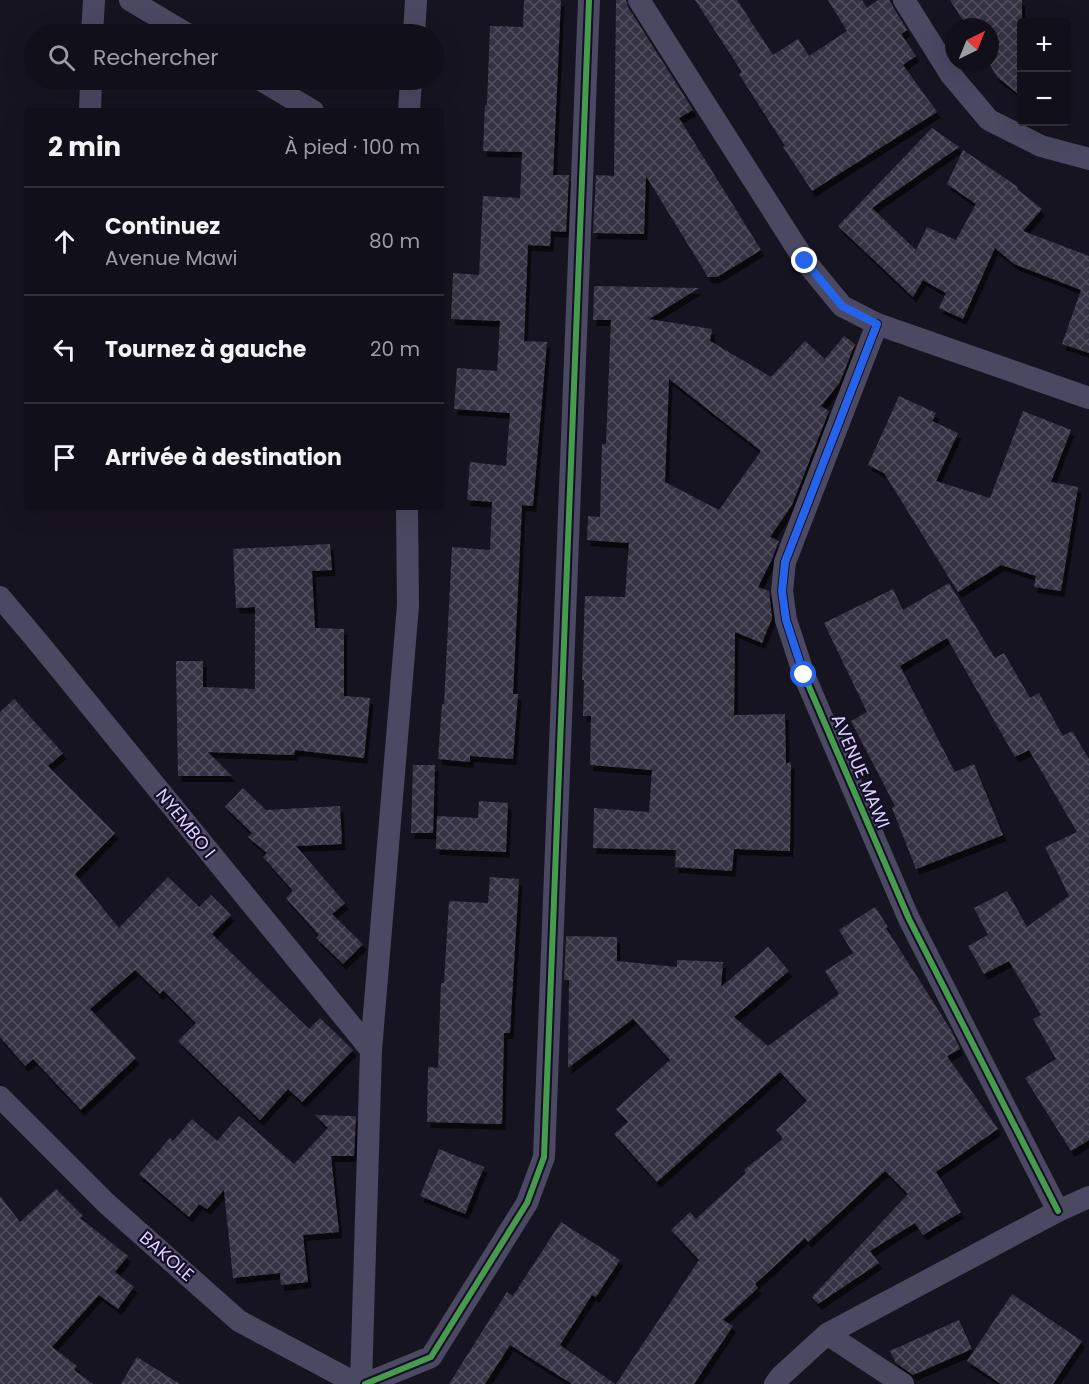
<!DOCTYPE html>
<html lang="fr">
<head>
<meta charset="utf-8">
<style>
  :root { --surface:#110f19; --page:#1a1822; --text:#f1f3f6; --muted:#9c9ca2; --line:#302f38 }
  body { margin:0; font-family:Poppins,sans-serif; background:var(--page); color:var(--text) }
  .controls { position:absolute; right:18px; top:18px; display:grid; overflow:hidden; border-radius:6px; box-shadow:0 6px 24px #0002 }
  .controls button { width:54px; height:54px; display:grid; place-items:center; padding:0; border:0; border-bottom:2px solid var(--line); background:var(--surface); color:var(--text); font:30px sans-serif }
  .compass { position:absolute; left:945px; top:18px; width:54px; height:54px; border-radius:50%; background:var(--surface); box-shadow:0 6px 24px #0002; rotate:43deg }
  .stop { position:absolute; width:18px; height:18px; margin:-14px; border:4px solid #2563eb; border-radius:50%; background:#fff }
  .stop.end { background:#2563eb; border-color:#fff; box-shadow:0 2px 6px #0008 }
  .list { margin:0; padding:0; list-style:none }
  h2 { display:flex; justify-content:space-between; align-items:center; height:78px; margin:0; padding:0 24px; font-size:26px }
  h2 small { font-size:20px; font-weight:400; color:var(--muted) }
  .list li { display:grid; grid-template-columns:39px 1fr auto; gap:18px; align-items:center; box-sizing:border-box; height:108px; padding:0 24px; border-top:2px solid var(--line) }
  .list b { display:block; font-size:22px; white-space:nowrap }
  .list p { margin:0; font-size:20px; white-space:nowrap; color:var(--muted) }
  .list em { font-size:20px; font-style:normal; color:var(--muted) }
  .icon { flex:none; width:33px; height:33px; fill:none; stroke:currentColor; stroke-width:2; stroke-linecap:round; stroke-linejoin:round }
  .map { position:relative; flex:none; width:1089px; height:1384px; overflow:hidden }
  .search { position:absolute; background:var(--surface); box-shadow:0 6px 24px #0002; left:24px; top:24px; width:420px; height:66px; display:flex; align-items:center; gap:15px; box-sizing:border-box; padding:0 21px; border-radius:33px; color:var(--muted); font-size:22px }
  .panel { position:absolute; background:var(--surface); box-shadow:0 6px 24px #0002; left:24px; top:108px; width:420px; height:402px; border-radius:6px }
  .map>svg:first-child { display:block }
  .building { fill:url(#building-cross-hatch); fill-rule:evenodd; filter:url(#shadow) }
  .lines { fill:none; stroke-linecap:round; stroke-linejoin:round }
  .minor { stroke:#4b4862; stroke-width:22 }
  .cycleway-casing { stroke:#140e27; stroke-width:10 }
  .cycleway { stroke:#469c4c; stroke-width:6 }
  .route { stroke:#2563eb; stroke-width:8 }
  .labels { text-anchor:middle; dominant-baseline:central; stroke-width:4.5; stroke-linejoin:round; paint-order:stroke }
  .street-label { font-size:18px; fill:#dcd4ff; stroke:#140e27 }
</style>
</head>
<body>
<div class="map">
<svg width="1089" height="1384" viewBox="0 0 1089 1384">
  <defs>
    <pattern id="building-cross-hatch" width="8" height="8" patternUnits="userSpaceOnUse" patternTransform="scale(1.5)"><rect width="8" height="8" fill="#363243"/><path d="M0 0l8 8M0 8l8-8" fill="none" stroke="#524f5f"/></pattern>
    <filter id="shadow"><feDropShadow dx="3.5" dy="6" stdDeviation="0" flood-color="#0009"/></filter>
  </defs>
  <rect width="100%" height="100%" fill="#171421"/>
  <path class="building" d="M524,0H561L553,175H569L566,232L551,231L550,246L528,245L524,341L547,342L533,506L522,505L513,694H518L513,759L470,756V762L438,759L442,704H444L452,547L490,550L492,502L467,500L470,462L506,466L510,413L454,409L457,368L497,371L500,321L451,319L453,273L479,275L483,196L520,198L522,152L483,151L485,105H487L490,26L523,27Z
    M616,0H626L628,7L693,110L679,118L761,250L717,277H708L646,176L644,234L593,233L596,175L614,176Z
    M695,0H737L773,55L798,39L809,56L847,31L828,0H862L867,8L878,0H889L907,30L901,34L916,56L903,65L937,112L812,191L783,147L785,146L739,74L742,72Z
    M950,0H1022V97L997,77L989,63H990V27H967Z
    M932,128L959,147L872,208L916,250L927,227L956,240L976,204L947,184L963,150L1018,187L1017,189L1042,209L1023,231L1089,256V353L1062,344L1081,290L1014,264L995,248L963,319L939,308L946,293L923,280L913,297L838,226Z
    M594,286L699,288L649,319L712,329L710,341L771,377L805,341L825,359L844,336L855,344L840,382L821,406L829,411L792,505L770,537L779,541L772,559L758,587L769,591L772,618L762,643L735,632L734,715L785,714L786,764L791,762L790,851L734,849L732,871L675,867L676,850L593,848L594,808L649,812L652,770L590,765L591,716H583L584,680H582L585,596L625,597L629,543L587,540L588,516L600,517L602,444H606L611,320H593ZM669,379L761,451L719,510L665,482Z
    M899,396L936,413L932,421L958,433L936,481L990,498L1023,411L1071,430L1051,482L1078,487L1061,591L1034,587L1036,576L1001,565L958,592L884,473L868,465Z
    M330,544L332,570L312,571L315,628L344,629V696L370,698L364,758L295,750L294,755L208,752L232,776H178L176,661H203V687L255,689V607L236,608L233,549Z
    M949,583L995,658L1004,653L1030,698L1039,693L1063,736L1072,731L1089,759V1140L1071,1151L1025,1078L1056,1059L1033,1019L1041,1015L1009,961L984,974L968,946L988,935L974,908L1007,891L1027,927L1069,896L1045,847L1077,832L1029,750L1015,757L947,638L900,666L955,772L974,764L1003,835L916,869L892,808L895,806L851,721L867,712L824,623L893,589L903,610Z
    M14,699L63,753L48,766L115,833L75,874L119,928L168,877L199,907L211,895L231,915L212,934L309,1029L320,1018L353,1050L302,1102L288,1089L260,1120L178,1041L196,1023L163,990L160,994L135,970L90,1009L136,1058L81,1110L33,1059L25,1066L0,1037V712Z
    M413,765H435L433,833H411Z
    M243,788L266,810L340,806L342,844L296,846L345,903L332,914L363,944L343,964L316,938L319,935L286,898L293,891L263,857L267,853L248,837L252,833L225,807Z
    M479,801L508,803L506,852L436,849L437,816L478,818Z
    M490,877L519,879L510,1033H504L502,1124L427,1122L428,1067L438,1068L441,983H444L449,901L488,903Z
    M875,907L888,927L886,928L951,1030L960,1049L947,1056L998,1129L936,1172L961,1212L923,1235L915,1223L870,1251L879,1263L818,1304L812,1297L908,1194L885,1171L808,1242L805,1238L755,1284L758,1288L723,1320L733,1326L694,1384H616L699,1260L671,1230L690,1212L696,1219L746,1173L744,1170L783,1139L776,1130L807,1101L780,1072L657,1182L614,1134L628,1122L616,1109L670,1060L633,1019L568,1068L569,980H564L566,936L617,937V961L677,967V960L723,962L721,987L768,947L789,971L734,1017L768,1046L839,994L825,971L853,953L839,930Z
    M315,1115L356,1116L354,1156H331L339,1232L303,1235L308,1282L281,1285L280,1273L233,1278L224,1190L207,1209L199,1204L189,1217L139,1174L170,1138L173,1141L192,1119L217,1141L239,1116L294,1164L328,1128Z
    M439,1149L484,1167L465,1214L420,1196Z
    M56,1189L83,1216L80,1218L128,1256L115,1272L134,1287L118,1309L99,1295L52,1347L77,1366L74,1370L93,1384H0V1196L20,1222Z
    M561,1222L620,1260L596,1297L592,1295L560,1345L615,1384H572L510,1345L485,1384H449L507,1292L513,1296Z
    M1012,1294L1082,1341L1053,1384H1001L967,1361Z
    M959,1320L972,1349L913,1375L896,1363L890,1351Z
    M137,1357L180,1384H121Z"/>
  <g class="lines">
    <path class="minor" d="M130,0L187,34
      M639,0L805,261L842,306L877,324L1089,398
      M904,0L951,75L989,120L1041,146L1089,159
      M92,34L94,0
      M414,34L416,0
      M261,80L313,111
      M90,111L91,80
      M409,111L411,80
      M877,324L785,562L782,591L786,620L804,675L909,919L1058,1211
      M0,597L38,642L371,1050
      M0,1097L106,1203L239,1321L357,1384
      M827,1334L903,1384
      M361,1384L371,1050L408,605L407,507
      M365,1384L431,1357L527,1203L544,1157L589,0
      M775,1384L781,1376L827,1334L1058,1211L1089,1197"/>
    <g class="cycleway-casing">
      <path id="cycleway" d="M877,324L785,562L782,591L786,620L804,675L909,919L1058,1211
        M365,1384L431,1357L527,1203L544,1157L589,0"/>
    </g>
    <use href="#cycleway" class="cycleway"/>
  </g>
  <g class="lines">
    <path class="route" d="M804,675L786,620L782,591L785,562L877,324L842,306L805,261"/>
  </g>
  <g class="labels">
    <g class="street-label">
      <text transform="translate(861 771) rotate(67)">AVENUE MAWI</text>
      <text transform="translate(186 823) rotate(51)">NYEMBO I</text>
      <text transform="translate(167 1256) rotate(41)">BAKOLE</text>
    </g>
  </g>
</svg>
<div class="controls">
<button>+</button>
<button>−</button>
</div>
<svg class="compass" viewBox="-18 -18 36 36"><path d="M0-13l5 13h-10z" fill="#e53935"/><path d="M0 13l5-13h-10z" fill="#9c9ca2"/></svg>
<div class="stop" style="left:804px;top:675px"></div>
<div class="stop end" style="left:805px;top:261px"></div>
<div class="search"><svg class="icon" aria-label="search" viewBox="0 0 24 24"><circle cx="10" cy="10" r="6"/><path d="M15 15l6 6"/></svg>Rechercher</div>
<section class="panel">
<h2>2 min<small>À pied · 100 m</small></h2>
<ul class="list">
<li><svg class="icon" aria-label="ahead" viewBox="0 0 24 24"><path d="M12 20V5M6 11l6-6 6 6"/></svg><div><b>Continuez</b><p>Avenue Mawi</p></div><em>80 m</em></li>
<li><svg class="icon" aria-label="left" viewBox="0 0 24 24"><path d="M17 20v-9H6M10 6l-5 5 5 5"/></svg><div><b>Tournez à gauche</b></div><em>20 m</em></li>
<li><svg class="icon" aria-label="arrive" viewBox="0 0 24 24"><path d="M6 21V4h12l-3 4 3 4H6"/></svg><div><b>Arrivée à destination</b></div></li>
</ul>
</section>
</div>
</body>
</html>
